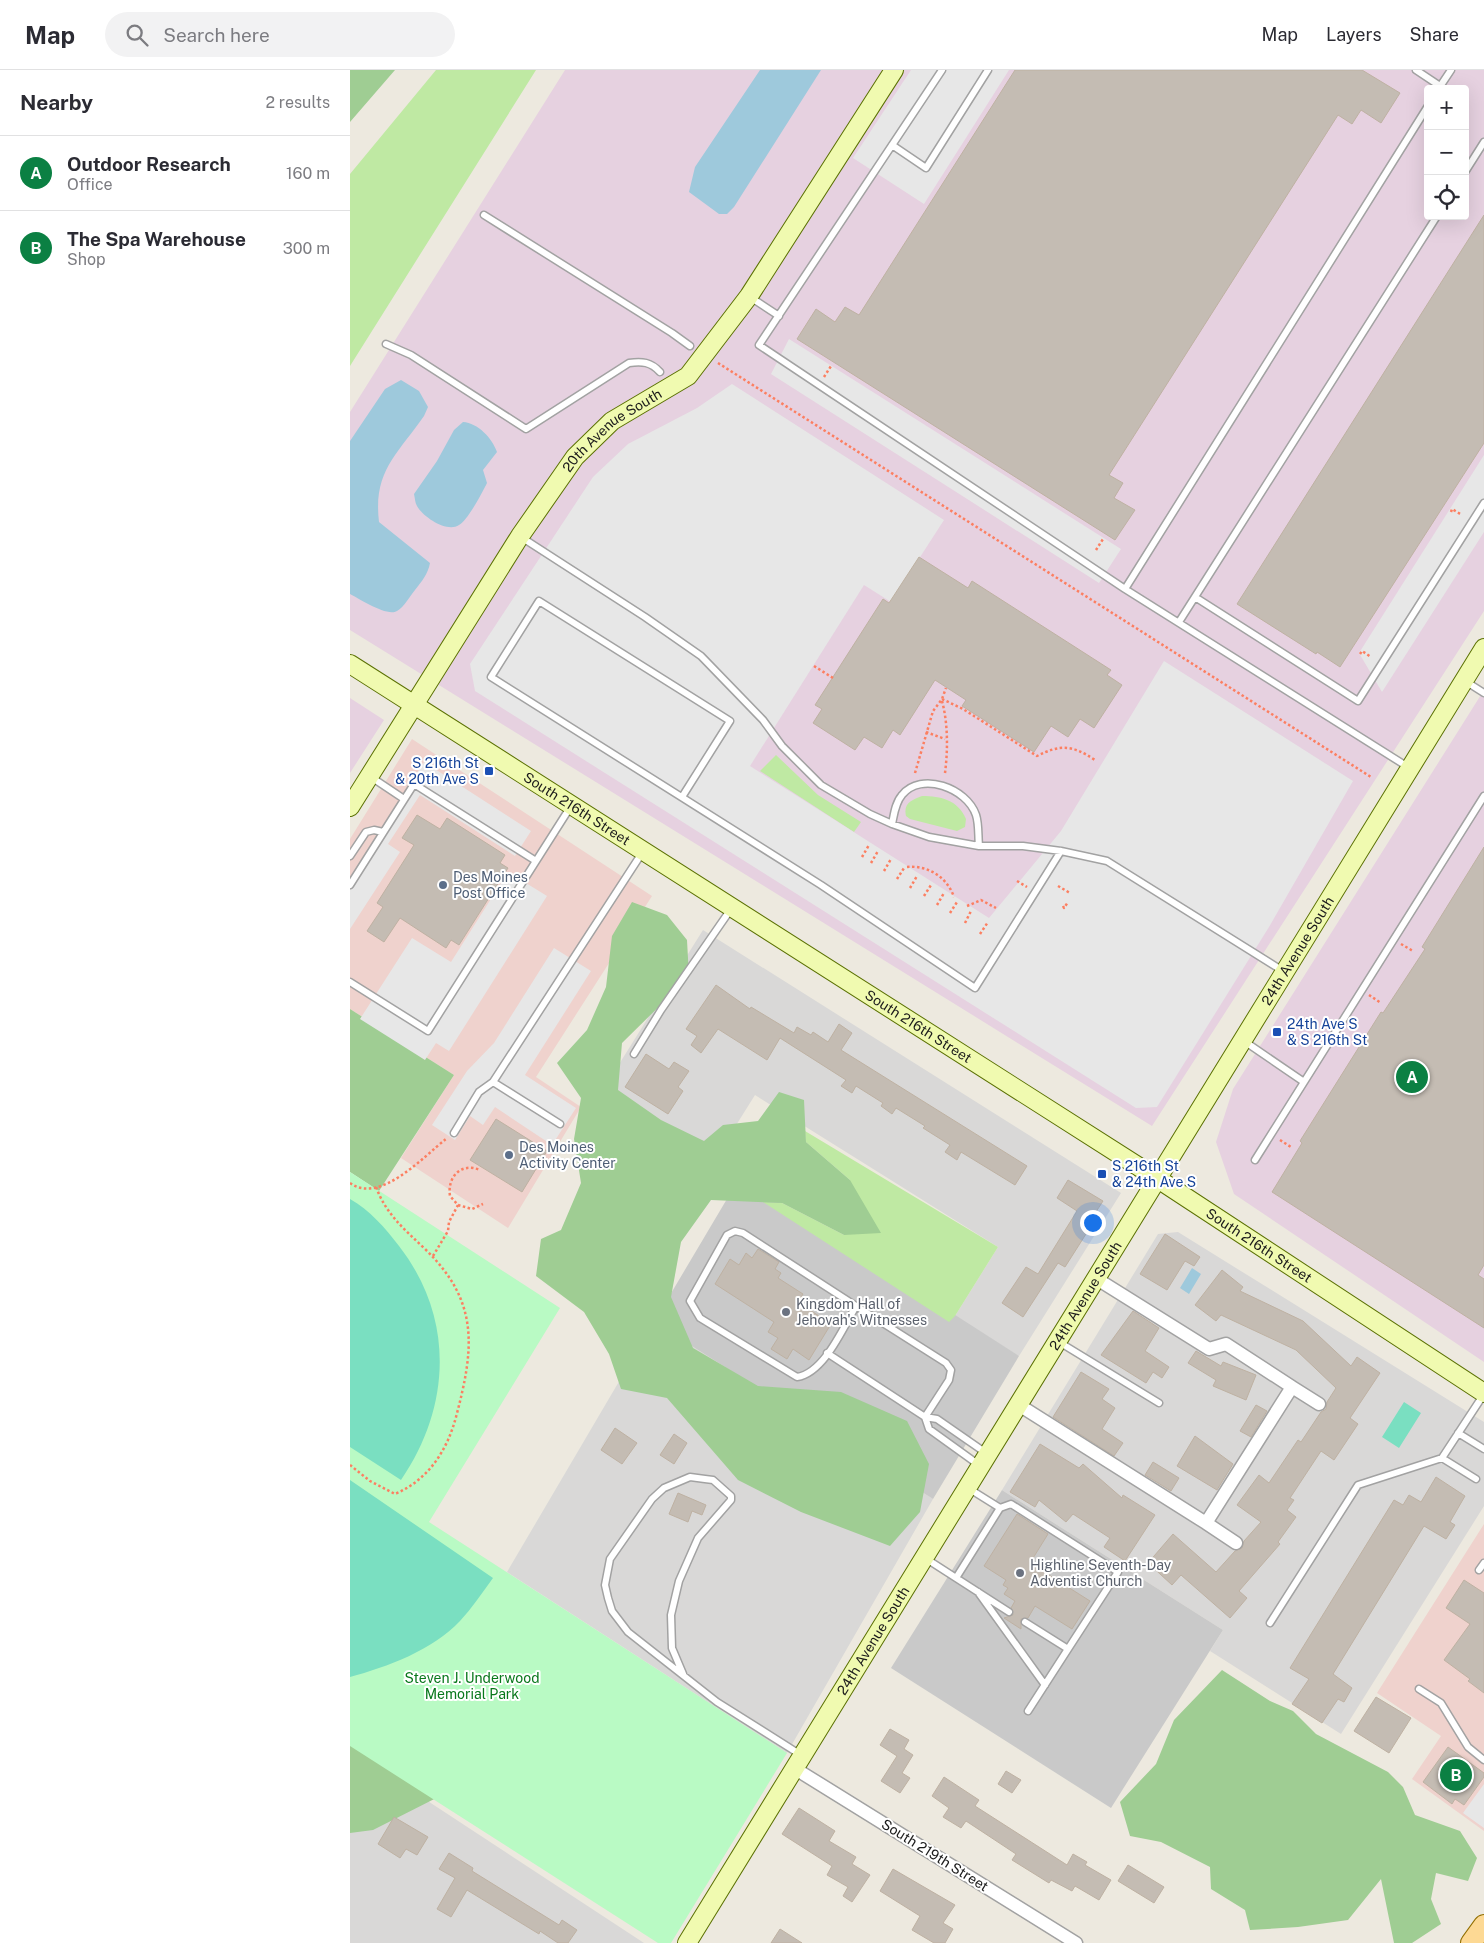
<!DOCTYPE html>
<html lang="en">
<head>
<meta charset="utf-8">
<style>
  :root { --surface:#fff; --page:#f2f2f3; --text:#2b2b33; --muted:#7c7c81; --line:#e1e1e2; --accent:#0b8043 }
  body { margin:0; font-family:"Public Sans",sans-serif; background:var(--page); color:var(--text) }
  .controls { position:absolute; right:15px; top:15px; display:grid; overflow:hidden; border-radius:5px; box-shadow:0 5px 20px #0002 }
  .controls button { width:45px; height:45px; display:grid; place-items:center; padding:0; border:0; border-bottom:1px solid var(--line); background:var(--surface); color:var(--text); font:25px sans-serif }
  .you { position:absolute; left:742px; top:1152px; width:18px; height:18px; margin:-12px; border:4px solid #fff; border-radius:50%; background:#1a73e8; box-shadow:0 0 0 8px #1a73e833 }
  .badge { display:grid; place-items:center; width:32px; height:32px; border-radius:50%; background:var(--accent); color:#fff; font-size:16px; font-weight:700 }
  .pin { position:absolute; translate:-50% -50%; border:2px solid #fff; box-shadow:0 1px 5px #0006 }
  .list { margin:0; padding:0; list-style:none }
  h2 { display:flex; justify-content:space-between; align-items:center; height:65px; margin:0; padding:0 20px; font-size:21px }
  h2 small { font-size:16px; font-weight:400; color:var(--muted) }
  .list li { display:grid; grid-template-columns:32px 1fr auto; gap:15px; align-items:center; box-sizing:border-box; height:75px; padding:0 20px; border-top:1px solid var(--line) }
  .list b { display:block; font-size:19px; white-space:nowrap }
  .list p { margin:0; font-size:16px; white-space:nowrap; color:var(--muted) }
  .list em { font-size:16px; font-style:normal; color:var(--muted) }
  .icon { flex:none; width:28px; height:28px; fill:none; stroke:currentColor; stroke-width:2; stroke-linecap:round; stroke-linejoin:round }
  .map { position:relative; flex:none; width:1134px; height:1873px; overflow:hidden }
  header { display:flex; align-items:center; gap:30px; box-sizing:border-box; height:70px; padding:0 25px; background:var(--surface); border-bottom:1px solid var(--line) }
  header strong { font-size:24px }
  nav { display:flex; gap:28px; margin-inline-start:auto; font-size:18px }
  .search { width:350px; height:45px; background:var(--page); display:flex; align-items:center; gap:12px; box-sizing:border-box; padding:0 18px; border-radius:28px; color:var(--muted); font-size:19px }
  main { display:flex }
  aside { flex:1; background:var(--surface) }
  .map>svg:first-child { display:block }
  .residential { fill:#d9d8d7 }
  .commercial { fill:#efd2cd }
  .industrial { fill:#e6d1e0; fill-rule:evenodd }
  .religious { fill:#c9c9c9 }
  .grass { fill:#bfe9a3 }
  .forest { fill:#9fcd93 }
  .park { fill:#b9fac4 }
  .pitch { fill:#7adfc1 }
  .parking { fill:#e7e7e7 }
  .water { fill:#9ec9dc }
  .building { fill:#c4bcb3; stroke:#beb1a2 }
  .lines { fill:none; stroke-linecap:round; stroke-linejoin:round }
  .lane-casing { stroke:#a2a2a2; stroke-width:9 }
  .street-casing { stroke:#a2a2a2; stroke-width:15 }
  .secondary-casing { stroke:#5b7103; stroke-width:20 }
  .primary-casing { stroke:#916e00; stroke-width:22 }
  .path { stroke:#fc7f61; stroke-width:2.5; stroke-dasharray:2.5 2.5; stroke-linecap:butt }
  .lane { stroke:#fff; stroke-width:6 }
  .street { stroke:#fff; stroke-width:12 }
  .secondary { stroke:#f0fab0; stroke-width:18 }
  .primary { stroke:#fdd994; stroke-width:20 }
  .transit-dot { fill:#1a4fb4; stroke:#fff; stroke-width:2 }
  .service-dot { fill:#5c6f8a; stroke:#fff; stroke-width:2 }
  .worship-dot { fill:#6b7280; stroke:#fff; stroke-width:2 }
  .labels { text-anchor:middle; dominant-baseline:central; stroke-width:4; stroke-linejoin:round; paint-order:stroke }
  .street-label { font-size:14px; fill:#1b1b1b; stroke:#fff }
  .transit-label { font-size:14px; fill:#164399; stroke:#fff; text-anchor:start }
  .service-label { font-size:14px; fill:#4e5e75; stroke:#fff; text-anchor:start }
  .worship-label { font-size:14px; fill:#5b616d; stroke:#fff; text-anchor:start }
  .park-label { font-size:14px; fill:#09781c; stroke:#fff }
</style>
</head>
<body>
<header>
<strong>Map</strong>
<div class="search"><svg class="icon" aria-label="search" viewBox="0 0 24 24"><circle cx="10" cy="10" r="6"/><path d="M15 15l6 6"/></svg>Search here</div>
<nav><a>Map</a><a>Layers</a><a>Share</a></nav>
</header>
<main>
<aside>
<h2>Nearby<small>2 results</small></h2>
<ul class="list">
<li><span class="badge">A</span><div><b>Outdoor Research</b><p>Office</p></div><em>160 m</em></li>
<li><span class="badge">B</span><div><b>The Spa Warehouse</b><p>Shop</p></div><em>300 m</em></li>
</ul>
</aside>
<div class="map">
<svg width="1134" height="1873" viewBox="0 0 1134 1873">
  <rect width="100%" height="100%" fill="#ede9df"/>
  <path class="residential" d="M353,860L771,1123L669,1286L605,1246L648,1177L405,1025L363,1092L251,1023Z
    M828,1162L1134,1352V1436L991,1664L860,1581L873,1560L652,1420L808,1164Z
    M304,1252L583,1429L437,1683L157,1502Z
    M0,1680L294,1873H0Z"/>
  <path class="commercial" d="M62,669L302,826L186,1007L231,1037L158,1158L51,1088L104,1005L0,939V769Z
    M1134,1454V1761L1062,1709L1091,1666L1027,1623Z"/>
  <path class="industrial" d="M215,0H1134V541L802,1056L0,560V342ZM1078,19H1115V146H1078Z
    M1134,620V1292L884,1124L866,1072L883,1019Z
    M0,628L34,650L0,703Z"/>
  <path class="religious" d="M390,1107L669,1286L583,1429L304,1252Z
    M652,1420L873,1560L761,1738L541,1598Z"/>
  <path class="grass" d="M86,0H186L0,296V104Z
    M426,685L468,725L511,752L504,762L410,701Z
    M572,726C591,726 608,730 616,749L615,757L607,761L560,749L556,746C553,733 562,730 572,726Z
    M455,1061L648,1177L605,1246L599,1252L413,1132L432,1133L494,1165L500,1110L456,1072Z"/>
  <path class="forest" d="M0,0H45L0,52Z
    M282,832L317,845L337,870L339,907L272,973L268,1020L311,1050L354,1071L373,1055L408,1051L429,1022L454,1030L456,1072L500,1110L531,1163L494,1165L432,1133L361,1130L331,1172L321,1227L343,1278L408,1316L491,1322L557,1351L579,1394L570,1442L540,1476L451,1442L388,1410L317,1328L271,1319L259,1284L234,1242L186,1206L191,1169L211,1160L231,1113L224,1069L231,1028L207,993L237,960L256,917L262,866Z
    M0,939L104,1005L29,1121L0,1102Z
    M872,1600L920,1631L943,1641L966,1664L1038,1702L1053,1717L1065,1745L1110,1761L1127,1788L1118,1811L1086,1803L1081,1829L1091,1854L1062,1873H1044L1031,1809L998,1850L948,1857L900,1860L895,1840L861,1819L860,1797L811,1772L780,1766L770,1732L806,1694L824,1650Z
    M0,1636L108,1717L23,1760L0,1763Z"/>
  <path class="park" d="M0,1102L210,1238L79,1452L437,1683L321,1873H308L0,1676Z"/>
  <path class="pitch" d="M0,1129C20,1140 35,1158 49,1176C105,1248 101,1337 51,1410L0,1377Z
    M1054,1332L1071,1343L1049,1378L1032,1367Z
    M0,1410L143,1508C132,1523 122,1538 110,1551C83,1580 37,1597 0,1607Z"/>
  <path class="parking" d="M561,0H659L574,134L503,88Z
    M439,269L771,479L749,513L421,304Z
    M382,314L594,450L541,532L514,515L400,696L639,848L711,761L814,591L1003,711L919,857L807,1037L786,1038L125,621L120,594L243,407L278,374L347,338Z
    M1134,385V462L1032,622L1009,583Z
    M74,692L181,761L165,786L70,725L38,774L50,782L0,859V808Z
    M158,802L197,826L99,981L86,973L75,990L10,949L62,868L101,892Z
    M204,878L241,901L175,1005L226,1038L202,1075L145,1037L133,1055L120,1046L105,1070L82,1055L117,1001L144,973Z
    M1134,1714V1758L1113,1743Z"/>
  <path class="water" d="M410,0H471L384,137L377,144H369L339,122L345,97Z
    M51,310L69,321L78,337L74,346C47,385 23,401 29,452L80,493C78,504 72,511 65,520C60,526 54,537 47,541C37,547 10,529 0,524V371L35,319Z
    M113,352C128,353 142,368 147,382L133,400L137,413C132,423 118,450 109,455C97,463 73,447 67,436C65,433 65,428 64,424L87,391L104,360Z
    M842,1198L851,1204L839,1224L830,1218Z"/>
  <path class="building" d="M665,0H1012L1050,23L1031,53L1011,40L1002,54L988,45L759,405L773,413L764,428L785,440L765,470L447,269L466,239L485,252L495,237L509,245Z
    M1134,145V373L990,597L967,582L966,584L887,534Z
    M569,487L618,518L622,511L761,600L757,605L772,615L744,658L730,649L718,667L701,656L684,682L612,636L616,630L585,610L550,665L543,660L532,678L514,667L505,680L463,653L472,639L465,635L533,529L539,533Z
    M67,745L90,759L97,748L155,785L150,793L158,798L109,875L101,870L96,878L50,848L34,872L17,861L33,837L27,833L64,775L52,768Z
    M1134,777V1195L1128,1205L1134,1209V1258L922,1122L952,1073L950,1071L1031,942L1033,943L1075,879L1072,877Z
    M366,915L400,939L401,937L444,963L447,957L461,965L463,962L478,972L489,954L502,963L491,980L677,1096L665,1115L611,1082L607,1090L595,1082L600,1075L573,1058L575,1056L546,1038L542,1044L531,1036L533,1033L506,1016L502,1023L491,1016L496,1010L430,968L417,990L368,959L351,983L341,975L347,966L336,959Z
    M296,984L319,999L324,992L339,1001L328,1017L333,1021L318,1044L275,1017Z
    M146,1049L197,1081L172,1122L120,1090Z
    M718,1110L753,1131L733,1162L736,1164L715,1197L708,1193L673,1247L652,1233L676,1197L688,1204L727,1141L707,1128Z
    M815,1164L850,1187L844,1196L835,1191L817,1220L790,1204Z
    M408,1179L429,1192L425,1199L431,1203L428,1208L453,1224L448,1232L481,1254L459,1290L443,1279L437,1289L421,1279L428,1268L418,1262L424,1252L365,1214L380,1189L389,1195L396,1183L402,1188Z
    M872,1200L893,1217L890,1221L953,1251L1001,1296L1007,1287L1030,1303L1000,1348L1008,1354L984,1390L971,1381L940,1428L944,1430L937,1440L946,1447L928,1472L930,1474L889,1521L897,1528L880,1548L831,1505L822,1515L798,1493L823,1464L866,1502L885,1481L892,1478L894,1471L911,1452L887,1435L909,1405L919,1413L948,1370L951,1372L971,1342L976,1339L977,1332L986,1318L946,1280L871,1245L866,1251L845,1235Z
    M783,1241L809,1258L795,1281L819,1297L812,1308L803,1302L796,1313L751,1285Z
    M846,1281L871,1296L873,1292L906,1305L896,1330L863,1316L866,1310L838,1293Z
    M731,1302L759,1319L752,1329L765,1338L752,1359L773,1373L764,1386L703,1347Z
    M906,1335L917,1341L901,1367L890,1361Z
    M265,1358L287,1373L272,1394L251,1380Z
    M324,1364L337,1373L324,1394L310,1385Z
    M845,1366L883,1394L867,1420L827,1396Z
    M690,1374L729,1398L733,1394L772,1428L773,1425L805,1445L775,1491L754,1477L760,1468L723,1444L716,1452L689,1430L685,1437L660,1422Z
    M803,1392L829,1408L821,1421L795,1405Z
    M1086,1407L1115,1426L1100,1452L1105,1455L1096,1469L1074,1456L983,1604L1002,1618L994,1632L988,1629L972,1653L942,1634L959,1609L940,1598L1044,1430L1053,1435L1059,1425L1071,1432Z
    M328,1423L356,1435L352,1445L342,1441L338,1452L319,1444Z
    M667,1444L698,1464L680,1493L740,1531L722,1559L685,1536L678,1548L671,1549V1559L654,1548L663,1545L661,1538L665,1531L654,1524L658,1518L653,1515L656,1510L634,1496Z
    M1114,1510L1134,1523V1623L1118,1611L1120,1609L1094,1590L1120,1554L1096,1538Z
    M1026,1627L1061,1648L1039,1683L1004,1661Z
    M540,1659L559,1670L554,1679L563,1685L552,1703L560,1708L550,1723L531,1711L547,1686L530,1675Z
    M1098,1677L1134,1703V1707L1114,1735L1105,1729L1102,1734L1073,1712Z
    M656,1701L671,1710L662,1723L648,1714Z
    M594,1707L629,1730L625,1736L717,1795L723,1784L737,1792L735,1795L761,1810L749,1830L725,1816L722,1821L701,1810L699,1813L662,1790L666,1784L616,1751L611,1758L593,1747L599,1738L582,1726Z
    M449,1738L485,1761L479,1771L506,1787L502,1794L520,1805L502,1832L493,1826L498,1817L477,1805L482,1796L432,1764Z
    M44,1747L78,1767L67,1785L56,1779L50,1788L28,1774Z
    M99,1783L123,1798L122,1801L209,1855L212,1850L227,1860L218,1873H208L190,1861L189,1864L117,1820L101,1847L87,1839L105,1808L89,1799Z
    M778,1795L814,1817L804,1833L768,1811Z
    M543,1799L605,1835L593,1853L603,1859L595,1873H584L562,1860L570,1846L530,1821Z
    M430,1859L452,1873H421Z"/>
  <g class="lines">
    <g class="lane-casing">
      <path id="lane" d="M592,0L409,275L775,519
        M1066,0L1090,16
        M1089,18L1101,0
        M542,75L576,98L638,0
        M1115,102L1134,72
        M134,145L322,263L340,276
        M400,227L429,246
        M36,274L61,285L176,359L279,293C292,291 301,292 310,302
        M171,467L295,547L351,586L413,650L432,676L471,715L520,744L542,754L579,767L629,776H673L711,781L757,791L933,901
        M845,527L1008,631L1134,433
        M829,552L1087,146
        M1115,611L1134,623
        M1058,697L775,519L1078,36
        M21,707L54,729
        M332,727L380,651L189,531L141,607L471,815L625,918L711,781
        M542,754C544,745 545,733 552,725C571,701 617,718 626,745C629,754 628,766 629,776
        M0,786L16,762L24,760L33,762
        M0,815L64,714L186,791
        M0,912L78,961L221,736
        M894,971L954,1012
        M284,984L311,940L381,839
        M210,1054L143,1012L292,783
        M104,1063L129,1022L143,1012
        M905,1090L1134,726
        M385,1161L393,1163L506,1236C493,1258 474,1303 447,1307L350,1248L340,1231L377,1165Z
        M506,1236L596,1293L601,1300L599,1310L575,1347L579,1359L629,1395
        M709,1272L809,1333
        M477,1283L575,1347L587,1349L636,1383
        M1108,1363L1134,1379
        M1092,1388L1126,1409
        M650,1438L661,1434L768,1502L718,1579
        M575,1488L659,1542
        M1129,1500L1134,1493
        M606,1508L650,1438L618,1418
        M628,1522L695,1615
        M675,1552L718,1579L678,1641
        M920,1553L1008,1415L1092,1388L1134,1324
        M333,1604L322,1578L321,1545L329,1511L348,1468L381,1430V1426L363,1410L355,1409L340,1407L314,1418L302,1429L260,1489L255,1515L258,1528L262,1541L278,1562L367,1632L451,1685
        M1069,1619L1091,1633L1118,1677L1134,1690"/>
    </g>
    <g class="street-casing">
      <path id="street" d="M942,1317L969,1334
        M669,1335L856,1453L942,1317L876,1274L859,1279L747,1209
        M856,1453L886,1473
        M444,1698L726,1873"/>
    </g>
    <g class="secondary-casing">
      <g id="secondary">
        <path id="s1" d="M0,594L808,1109L1134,1323"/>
        <path id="s2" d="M0,737L170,466L225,387L262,351L338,306L399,226L544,0"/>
        <path id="s3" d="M337,1873L1134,578"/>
      </g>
    </g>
    <g class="primary-casing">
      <path id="primary" d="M1121,1873L1134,1855"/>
    </g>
    <path class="path" d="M368,293L1021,707
      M474,307L481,296
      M1101,442L1102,439L1112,445
      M746,480L753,469
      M1010,584L1012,581L1021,587
      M464,596L483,608
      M592,629L613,639L687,686C711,674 722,675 745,690
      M592,631C598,653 598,680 595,703
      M576,662L595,669
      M565,703L583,641L592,629L596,618
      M512,787L519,775
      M521,793L528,781
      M557,797C578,795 597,807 604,827
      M534,801L541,789
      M547,809L554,798
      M667,811L677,817
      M708,816L720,823
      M560,818L567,806
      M574,826L581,815
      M587,835L594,823
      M617,836L631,830L646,838
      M713,836L714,838L718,832
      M600,843L607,832
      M615,853L621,841
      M630,864L638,852
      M1051,874L1063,881
      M1019,925L1031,933
      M930,1070L941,1077
      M0,1113C30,1135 74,1086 96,1069
      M108,1135L122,1139L133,1134
      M83,1186L98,1161L99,1152L108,1135L100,1126C97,1107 111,1092 130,1100
      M0,1395L20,1411L45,1424C78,1410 97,1381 106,1347C124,1279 130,1232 75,1179C54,1159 36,1144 26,1117"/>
    <use href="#lane" class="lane"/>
    <use href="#street" class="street"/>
    <use href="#secondary" class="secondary"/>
    <use href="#primary" class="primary"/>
  </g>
  <g class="transit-dot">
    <rect x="134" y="696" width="10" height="10" rx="2.5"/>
    <rect x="922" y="957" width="10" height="10" rx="2.5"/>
    <rect x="747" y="1099" width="10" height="10" rx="2.5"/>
  </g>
  <g class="service-dot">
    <circle cx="93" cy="815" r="5"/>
    <circle cx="159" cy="1085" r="5"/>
  </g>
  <g class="worship-dot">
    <circle cx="436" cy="1242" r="5"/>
    <circle cx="670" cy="1503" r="5"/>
  </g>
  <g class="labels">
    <g class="street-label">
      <text stroke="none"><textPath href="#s2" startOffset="462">20th Avenue South</textPath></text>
      <text stroke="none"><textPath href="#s1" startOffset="269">South 216th Street</textPath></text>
      <text stroke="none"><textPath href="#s3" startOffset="1165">24th Avenue South</textPath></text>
      <text stroke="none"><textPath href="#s1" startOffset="674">South 216th Street</textPath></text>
      <text stroke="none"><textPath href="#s1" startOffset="1079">South 216th Street</textPath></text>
      <text stroke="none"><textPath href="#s3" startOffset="760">24th Avenue South</textPath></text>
      <text stroke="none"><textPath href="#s3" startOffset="355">24th Avenue South</textPath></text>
      <text transform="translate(585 1785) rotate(32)">South 219th Street</text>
    </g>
    <g class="transit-label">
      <text x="129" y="693" text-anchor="end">S 216th St<tspan x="129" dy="16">&amp; 20th Ave S</tspan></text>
      <text x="937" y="954">24th Ave S<tspan x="937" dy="16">&amp; S 216th St</tspan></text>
      <text x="762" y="1096">S 216th St<tspan x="762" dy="16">&amp; 24th Ave S</tspan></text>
    </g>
    <g class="service-label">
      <text x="103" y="807">Des Moines<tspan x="103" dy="16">Post Office</tspan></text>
      <text x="169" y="1077">Des Moines<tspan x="169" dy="16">Activity Center</tspan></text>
    </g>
    <g class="worship-label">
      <text x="446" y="1234">Kingdom Hall of<tspan x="446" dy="16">Jehovah's Witnesses</tspan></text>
      <text x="680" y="1495">Highline Seventh-Day<tspan x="680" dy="16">Adventist Church</tspan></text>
    </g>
    <g class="park-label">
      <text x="122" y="1608">Steven J. Underwood<tspan x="122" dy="16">Memorial Park</tspan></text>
    </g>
  </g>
</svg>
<div class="controls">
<button>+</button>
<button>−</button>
<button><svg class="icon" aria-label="locate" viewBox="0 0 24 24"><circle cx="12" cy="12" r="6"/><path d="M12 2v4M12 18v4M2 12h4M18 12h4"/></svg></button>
</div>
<div class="you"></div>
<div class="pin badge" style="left:1062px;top:1007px">A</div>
<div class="pin badge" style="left:1106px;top:1705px">B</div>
</div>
</main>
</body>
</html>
